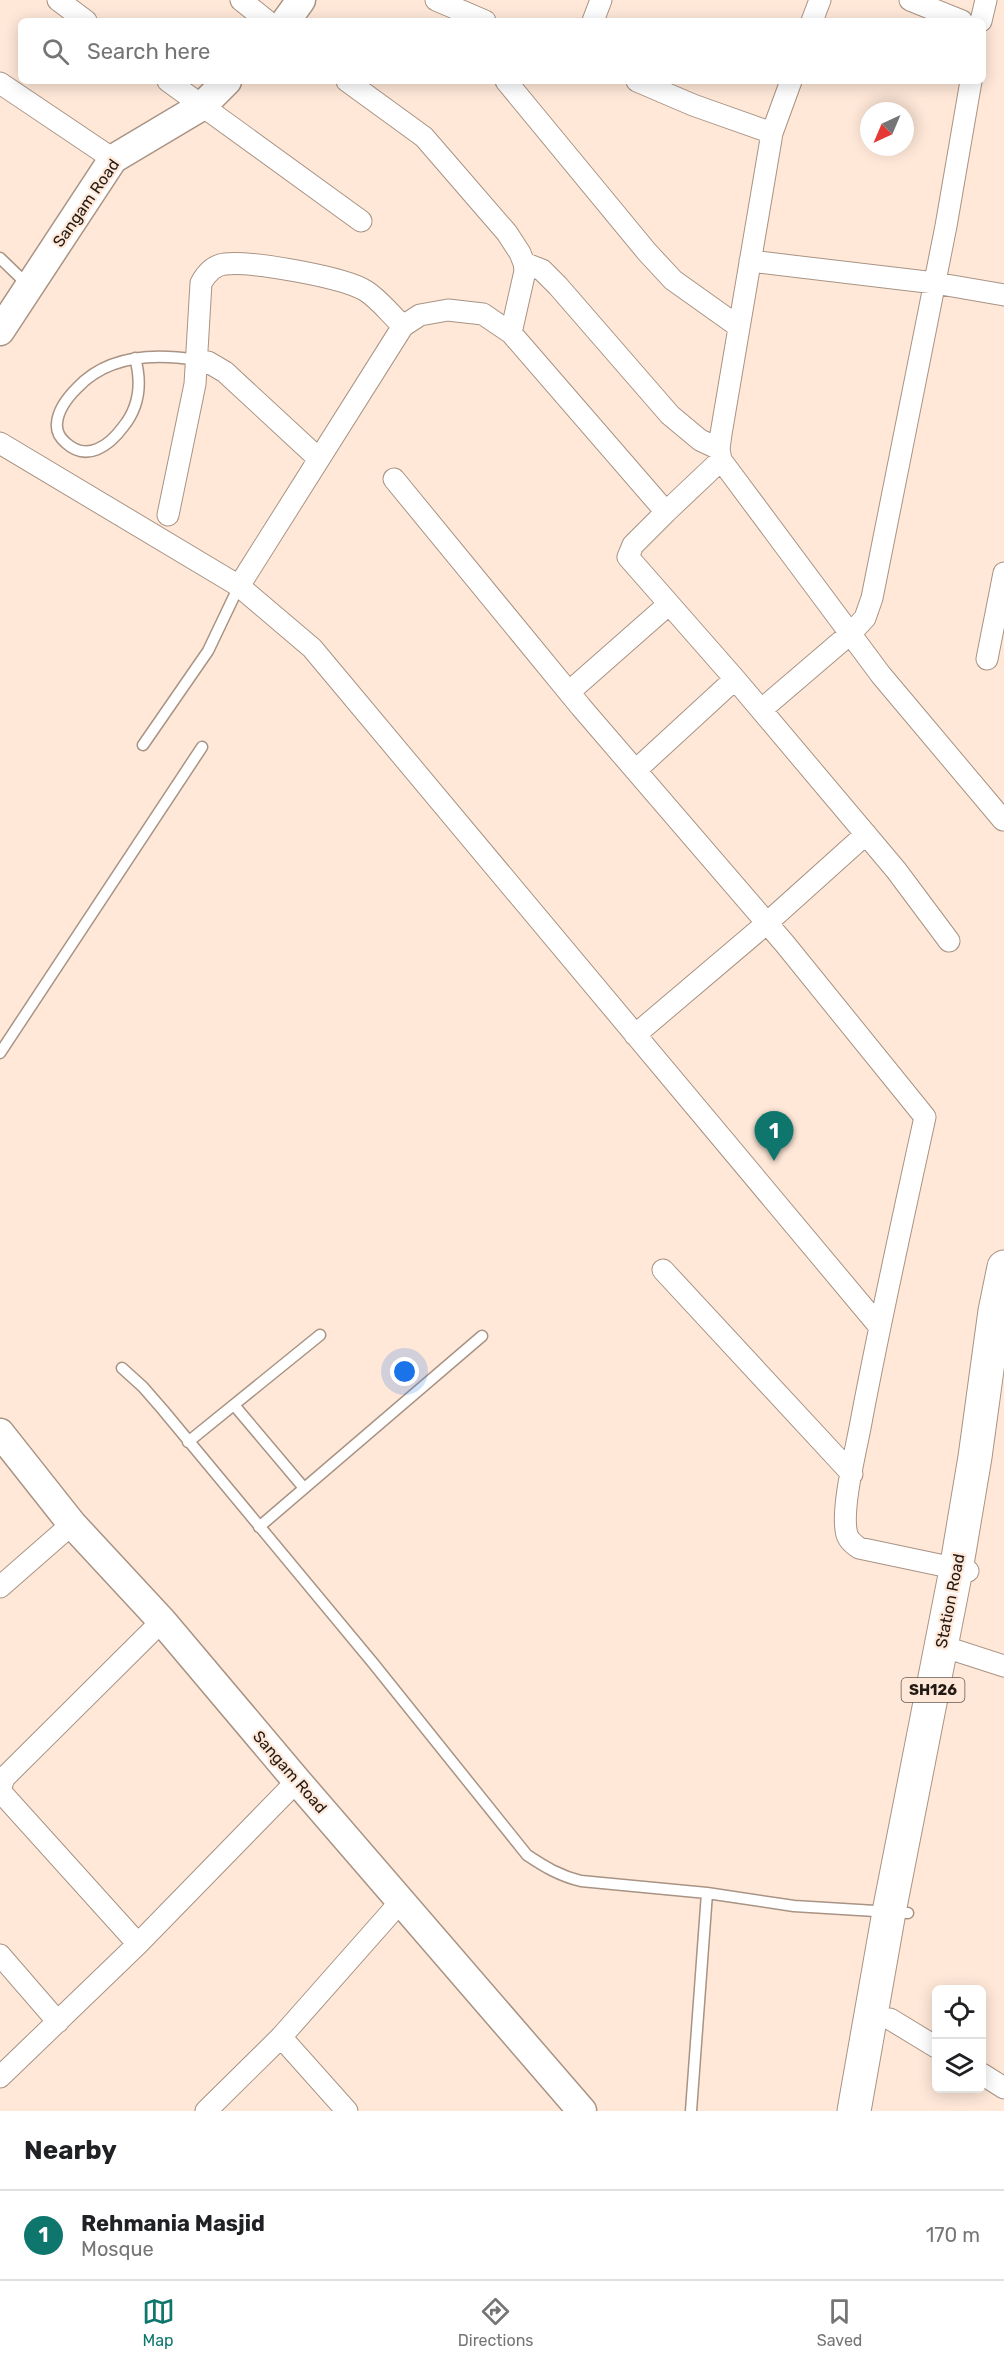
<!DOCTYPE html>
<html lang="en">
<head>
<meta charset="utf-8">
<style>
  :root { --surface:#fff; --page:#f2f2f2; --text:#202124; --muted:#757577; --line:#e0e0e0; --accent:#0f766e }
  body { margin:0; font-family:Rubik,sans-serif; background:var(--page); color:var(--text) }
  .controls { position:absolute; right:18px; bottom:18px; display:grid; overflow:hidden; border-radius:9px; box-shadow:0 3px 15px #0003 }
  .controls button { width:54px; height:54px; display:grid; place-items:center; padding:0; border:0; border-bottom:2px solid var(--line); background:var(--surface); color:var(--text); font:30px sans-serif }
  .compass { position:absolute; left:860px; top:102px; width:54px; height:54px; border-radius:50%; background:var(--surface); box-shadow:0 3px 15px #0003; rotate:224deg }
  .you { position:absolute; left:405px; top:1372px; width:21px; height:21px; margin:-15px; border:4px solid #fff; border-radius:50%; background:#1a73e8; box-shadow:0 0 0 9px #1a73e833 }
  .badge { display:grid; place-items:center; width:39px; height:39px; border-radius:50%; background:var(--accent); color:#fff; font-size:20px; font-weight:700 }
  .pin { position:absolute; translate:-50% -50px; filter:drop-shadow(0 2px 3px #0008) }
  .pin::after { content:''; position:absolute; top:32px; width:21px; height:18px; background:inherit; clip-path:polygon(0 0,100% 0,50% 100%) }
  .list { margin:0; padding:0; list-style:none }
  h2 { display:flex; justify-content:space-between; align-items:center; height:78px; margin:0; padding:0 24px; font-size:26px }
  h2 small { font-size:20px; font-weight:400; color:var(--muted) }
  .list li { display:grid; grid-template-columns:39px 1fr auto; gap:18px; align-items:center; box-sizing:border-box; height:90px; padding:0 24px; border-top:2px solid var(--line) }
  .list b { display:block; font-size:22px; white-space:nowrap }
  .list p { margin:0; font-size:20px; white-space:nowrap; color:var(--muted) }
  .list em { font-size:20px; font-style:normal; color:var(--muted) }
  .icon { flex:none; width:33px; height:33px; fill:none; stroke:currentColor; stroke-width:2; stroke-linecap:round; stroke-linejoin:round }
  .map { position:relative; flex:none; width:1004px; height:2111px; overflow:hidden }
  .search { position:absolute; background:var(--surface); box-shadow:0 3px 15px #0003; left:18px; right:18px; top:18px; height:66px; display:flex; align-items:center; gap:15px; box-sizing:border-box; padding:0 21px; border-radius:9px; color:var(--muted); font-size:22px }
  .sheet { height:168px; background:var(--surface) }
  nav { display:flex; justify-content:space-around; align-items:center; box-sizing:border-box; height:84px; border-top:2px solid var(--line); background:var(--surface); font-size:16px; color:var(--muted) }
  nav a { display:grid; justify-items:center; gap:3px }
  nav .on { color:var(--accent) }
  .map>svg:first-child { display:block }
  .lines { fill:none; stroke-linecap:round; stroke-linejoin:round }
  .lane-casing { stroke:#a89384; stroke-width:13 }
  .street-casing { stroke:#a89384; stroke-width:23 }
  .secondary-casing { stroke:#a89384; stroke-width:31 }
  .primary-casing { stroke:#a89384; stroke-width:35 }
  .lane { stroke:#fff; stroke-width:10 }
  .street { stroke:#fff; stroke-width:21 }
  .secondary { stroke:#fff; stroke-width:28 }
  .primary { stroke:#fff; stroke-width:33 }
  .labels { text-anchor:middle; dominant-baseline:central; stroke-width:4.5; stroke-linejoin:round; paint-order:stroke }
  .shield { fill:#ffe8d8; stroke:#645850; stroke-width:1.5 }
  .shield-label { font-size:15px; font-weight:bold; fill:#221a15 }
  .street-label { font-size:16px; fill:#221a15; stroke:#ffe8d8 }
</style>
</head>
<body>
<div class="map">
<svg width="1004" height="2111" viewBox="0 0 1004 2111">
  <rect width="100%" height="100%" fill="#ffe8d8"/>
  <g class="lines">
    <g class="lane-casing">
      <path id="lane" d="M0,258L29,286
        M135,358C142,383 140,406 123,427C109,446 87,462 66,443C60,438 56,432 57,423C58,410 68,397 77,388C108,355 153,353 196,360
        M143,745L208,651L239,586
        M0,1053L202,747
        M122,1368L143,1387L163,1410L373,1663L527,1855C545,1867 560,1876 581,1881L707,1893L794,1906L908,1913
        M234,1405L304,1488
        M188,1442L320,1335
        M259,1527L482,1336
        M691,2111L707,1893"/>
    </g>
    <g class="street-casing">
      <path id="street" d="M58,0L86,21
        M241,0L267,21
        M436,0L485,21
        M910,0L962,21
        M593,21L601,0
        M812,21L820,0
        M981,21L986,0
        M168,81L361,221
        M347,81L424,137L507,233L520,253L524,263L525,271L511,333L666,512L633,545L628,557L735,679L896,870L949,941
        M506,81L647,252L673,280L739,327
        M637,81L693,105L772,133L721,434L719,449L721,460L881,675L1003,820
        M0,83L113,159
        M772,133L791,81
        M750,261L935,283L1004,295
        M524,263L542,270L558,286L670,415L700,440L719,449
        M196,360L208,362L225,372L319,459
        M0,443L239,586L312,648L879,1326
        M394,479L581,707L785,944L925,1117C903,1217 881,1317 862,1417C857,1447 842,1502 846,1530C847,1539 852,1543 859,1548L968,1571
        M666,512L721,460
        M168,515L195,384L201,283C206,274 214,265 225,264C252,261 344,277 366,291C380,300 391,315 403,326
        M239,586L403,326L420,315L448,310L483,314L511,333
        M987,659L1004,573
        M569,692L669,604
        M761,710L851,633L865,618L872,598L946,226L971,81
        M636,770L735,679
        M635,1035L767,923L866,834
        M663,1270L852,1474
        M0,1587L72,1524
        M942,1646L1004,1666
        M0,1790L4,1778L162,1621
        M0,1791L138,1944
        M0,1955L58,2022
        M890,2019L936,2047
        M281,2037L347,2111
        M982,2074L1004,2088
        M0,2077L138,1944L297,1781
        M206,2111L281,2037L402,1900"/>
    </g>
    <g class="secondary-casing">
      <path id="secondary" d="M286,21L301,0
        M0,331L113,159L202,106L227,81
        M0,1433L72,1524L162,1621L297,1781L582,2111"/>
    </g>
    <g class="primary-casing">
      <path id="primary" d="M854,2111L889,1912L956,1570L975,1457L995,1311L1004,1267"/>
    </g>
    <use href="#lane" class="lane"/>
    <use href="#street" class="street"/>
    <use href="#secondary" class="secondary"/>
    <use href="#primary" class="primary"/>
  </g>
  <g class="labels">
    <rect class="shield" x="901.5" y="1678" width="63" height="24" rx="4.5"/>
    <g class="shield-label">
      <text x="933" y="1690">SH126</text>
    </g>
    <g class="street-label">
      <text transform="translate(86 203) rotate(-55)">Sangam Road</text>
      <text transform="translate(950 1601) rotate(-79)">Station Road</text>
      <text transform="translate(290 1772) rotate(49)">Sangam Road</text>
    </g>
  </g>
</svg>
<div class="controls">
<button><svg class="icon" aria-label="locate" viewBox="0 0 24 24"><circle cx="12" cy="12" r="6"/><path d="M12 2v4M12 18v4M2 12h4M18 12h4"/></svg></button>
<button><svg class="icon" aria-label="layers" viewBox="0 0 24 24"><path d="M12 4l9 5-9 5-9-5zM3 14l9 5 9-5"/></svg></button>
</div>
<svg class="compass" viewBox="-18 -18 36 36"><path d="M0-13l5 13h-10z" fill="#e53935"/><path d="M0 13l5-13h-10z" fill="#757577"/></svg>
<div class="you"></div>
<div class="pin badge" style="left:774px;top:1161px">1</div>
<div class="search"><svg class="icon" aria-label="search" viewBox="0 0 24 24"><circle cx="10" cy="10" r="6"/><path d="M15 15l6 6"/></svg>Search here</div>
</div>
<section class="sheet">
<h2>Nearby<small></small></h2>
<ul class="list">
<li><span class="badge">1</span><div><b>Rehmania Masjid</b><p>Mosque</p></div><em>170 m</em></li>
</ul>
</section>
<nav>
<a class="on"><svg class="icon" aria-label="map" viewBox="0 0 24 24"><path d="M3 6l6-2 6 2 6-2v14l-6 2-6-2-6 2zM9 4v14M15 6v14"/></svg>Map</a>
<a><svg class="icon" aria-label="directions" viewBox="0 0 24 24"><path d="M12 3l9 9-9 9-9-9zM9 14v-3h6M13 9l2 2-2 2"/></svg>Directions</a>
<a><svg class="icon" aria-label="saved" viewBox="0 0 24 24"><path d="M7 4h10v16l-5-4-5 4z"/></svg>Saved</a>
</nav>
</body>
</html>
